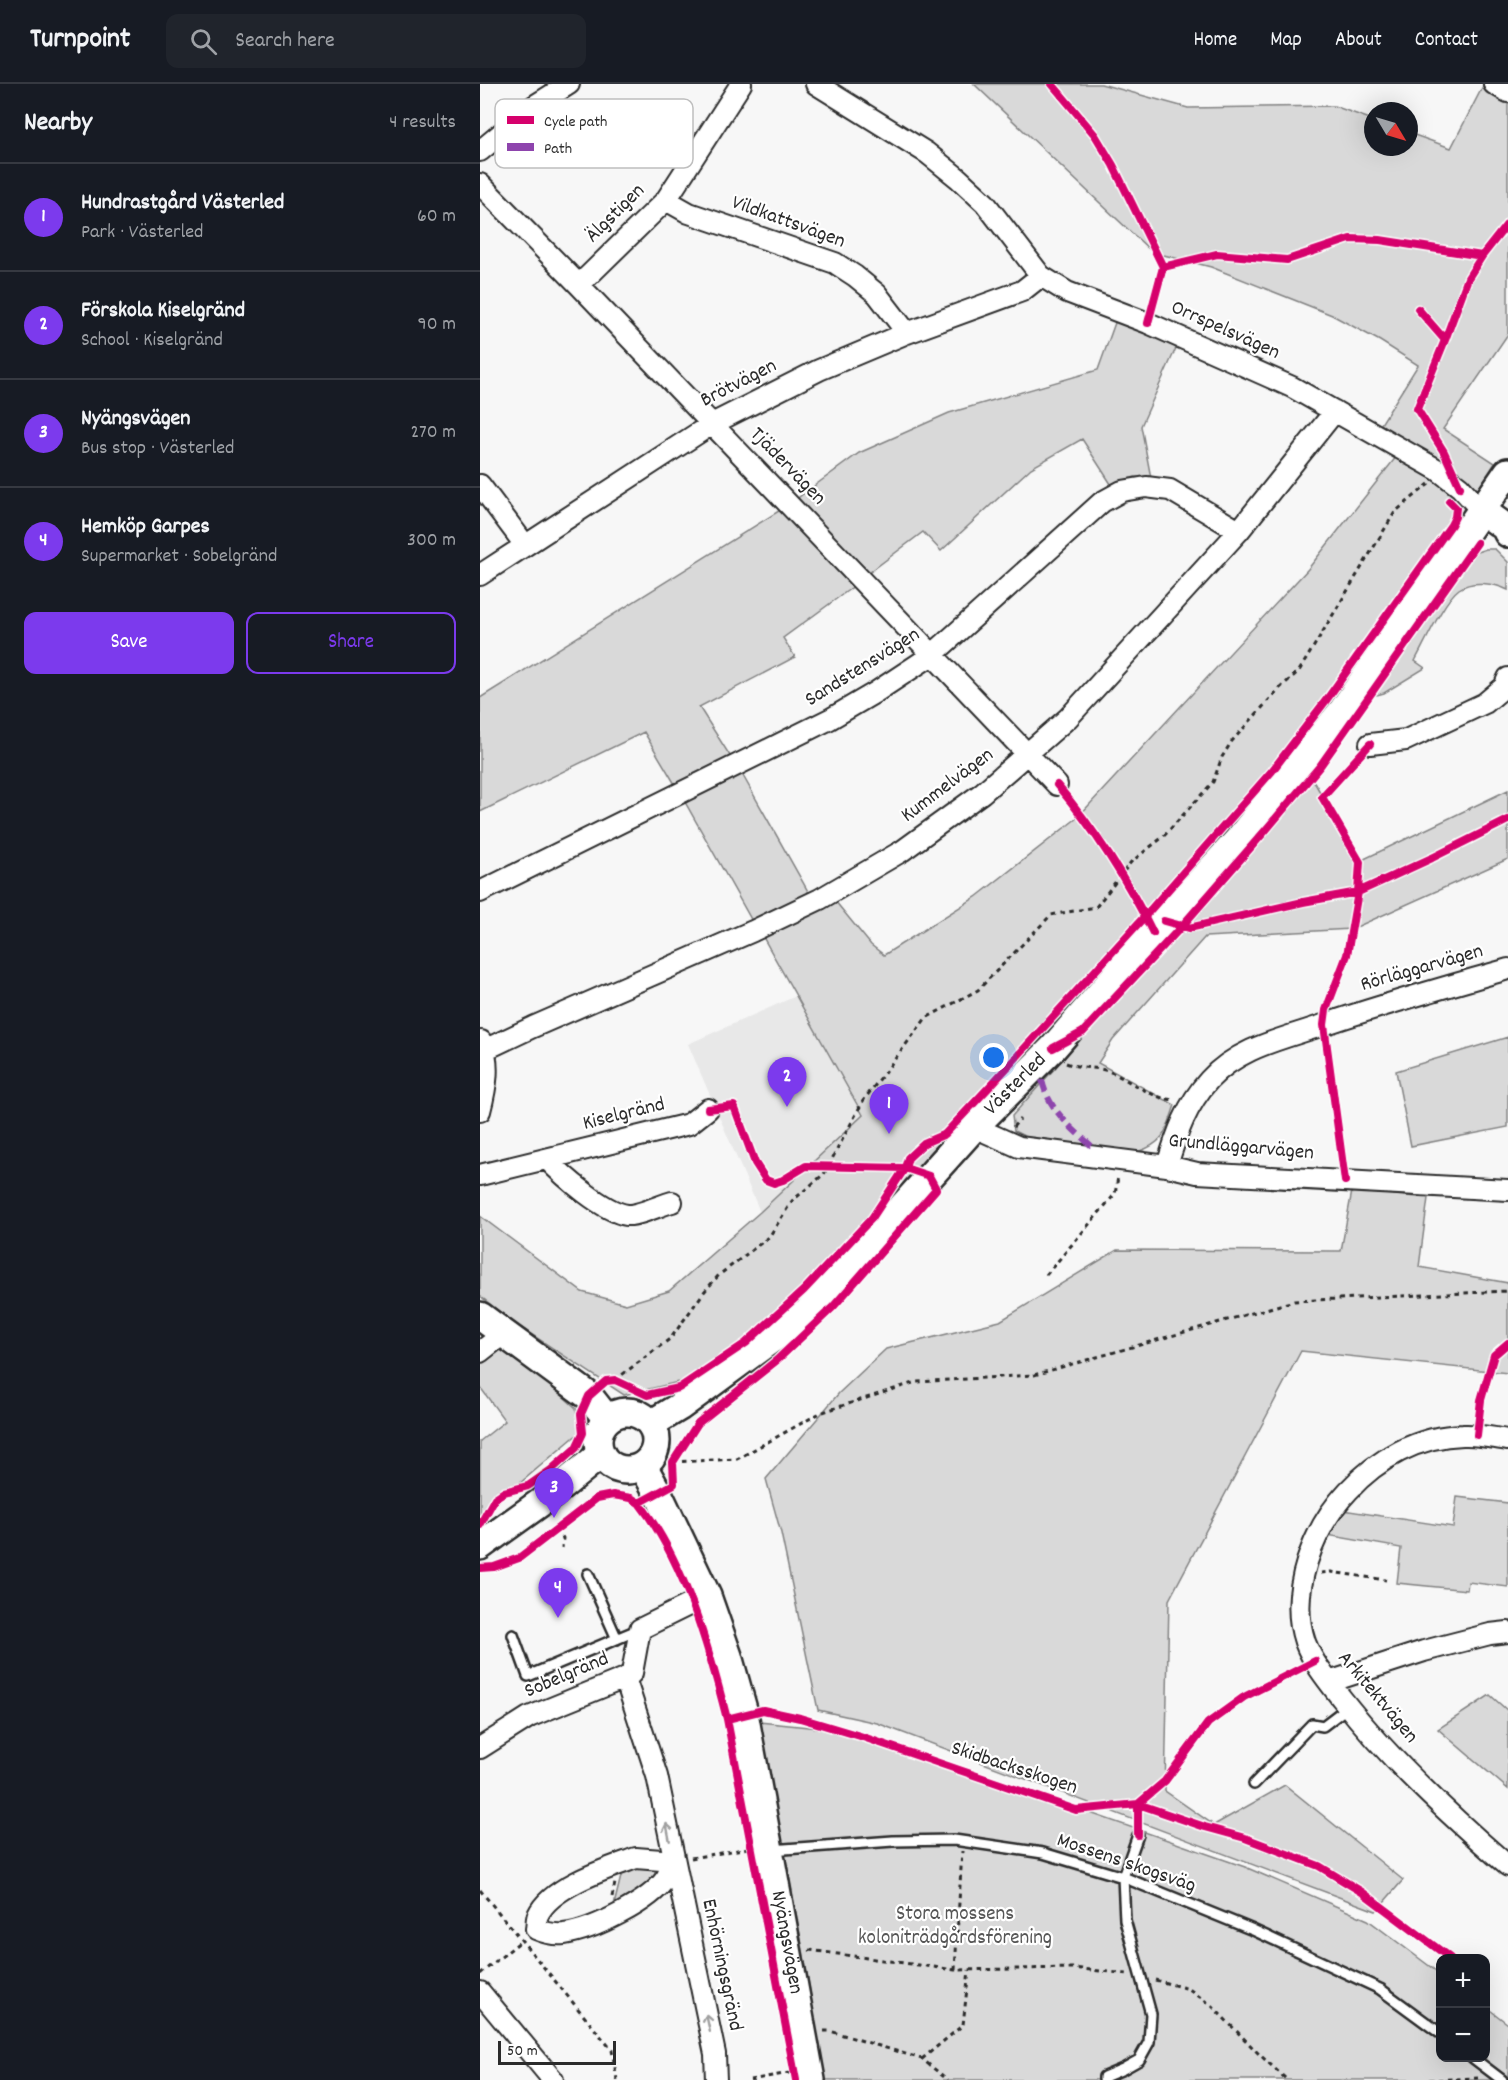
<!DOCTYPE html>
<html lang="en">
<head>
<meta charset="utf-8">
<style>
  :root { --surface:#171b24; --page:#20242c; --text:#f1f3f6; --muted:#9ea1a6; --line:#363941; --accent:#7c3aed }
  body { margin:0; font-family:Dekko,sans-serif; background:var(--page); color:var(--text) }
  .controls { position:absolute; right:18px; bottom:18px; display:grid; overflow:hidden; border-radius:12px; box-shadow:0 6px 24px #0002 }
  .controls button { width:54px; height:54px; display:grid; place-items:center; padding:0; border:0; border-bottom:2px solid var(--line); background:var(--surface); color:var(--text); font:30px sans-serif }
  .compass { position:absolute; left:884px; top:18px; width:54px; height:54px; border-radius:50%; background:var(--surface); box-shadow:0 6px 24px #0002; rotate:128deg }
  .scale { position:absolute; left:18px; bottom:15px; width:118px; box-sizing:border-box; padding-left:6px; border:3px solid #2b2b2b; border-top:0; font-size:16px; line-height:21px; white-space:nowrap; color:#2b2b2b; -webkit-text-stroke:4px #fff; paint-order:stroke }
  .you { position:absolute; left:514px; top:974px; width:21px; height:21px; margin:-15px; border:4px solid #fff; border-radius:50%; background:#1a73e8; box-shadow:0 0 0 9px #1a73e833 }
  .badge { display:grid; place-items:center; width:39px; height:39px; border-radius:50%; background:var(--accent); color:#fff; font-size:20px; font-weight:700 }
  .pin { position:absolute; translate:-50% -50px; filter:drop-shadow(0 2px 3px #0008) }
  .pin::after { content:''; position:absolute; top:32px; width:21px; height:18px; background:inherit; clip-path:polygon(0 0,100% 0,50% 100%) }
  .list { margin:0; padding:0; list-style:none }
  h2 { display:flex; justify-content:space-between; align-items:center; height:78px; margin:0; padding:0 24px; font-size:26px }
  h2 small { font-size:20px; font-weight:400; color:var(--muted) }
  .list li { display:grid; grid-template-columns:39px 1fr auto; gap:18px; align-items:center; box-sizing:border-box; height:108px; padding:0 24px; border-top:2px solid var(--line) }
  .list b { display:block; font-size:22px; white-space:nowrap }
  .list p { margin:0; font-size:20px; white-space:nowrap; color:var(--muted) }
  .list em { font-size:20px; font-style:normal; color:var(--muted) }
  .actions { display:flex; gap:12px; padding:18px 24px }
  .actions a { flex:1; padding:14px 0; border:2px solid var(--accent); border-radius:12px; text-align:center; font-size:21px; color:var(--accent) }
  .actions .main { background:var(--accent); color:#fff }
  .icon { flex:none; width:33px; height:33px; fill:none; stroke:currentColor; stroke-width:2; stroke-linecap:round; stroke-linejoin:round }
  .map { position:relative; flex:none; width:1028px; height:1996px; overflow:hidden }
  header { display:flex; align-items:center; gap:36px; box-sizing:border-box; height:84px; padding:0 30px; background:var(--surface); border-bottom:2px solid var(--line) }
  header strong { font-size:28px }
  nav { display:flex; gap:33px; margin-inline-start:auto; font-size:21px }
  .search { width:420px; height:54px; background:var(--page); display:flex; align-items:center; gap:15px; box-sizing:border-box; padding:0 21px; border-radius:12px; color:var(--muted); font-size:22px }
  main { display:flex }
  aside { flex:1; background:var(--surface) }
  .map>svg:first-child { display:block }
  .built { fill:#e8e8e8 }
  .green { fill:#d9d9d9; stroke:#828282; stroke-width:1.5 }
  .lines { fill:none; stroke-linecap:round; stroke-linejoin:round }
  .lane-casing { stroke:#2b2b2b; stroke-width:14 }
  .street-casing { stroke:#2b2b2b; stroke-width:24 }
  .secondary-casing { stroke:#2b2b2b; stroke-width:32 }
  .path { stroke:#2b2b2b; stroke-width:3; stroke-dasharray:4.5 4.5; stroke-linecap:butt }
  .lane { stroke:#fff; stroke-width:9 }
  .street { stroke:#fff; stroke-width:20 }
  .secondary { stroke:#fff; stroke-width:27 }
  .quiet { stroke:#8e44ad; stroke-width:6; stroke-dasharray:12 6; stroke-linecap:butt }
  .cycleway-casing { stroke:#fff; stroke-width:11 }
  .cycleway { stroke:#d6006c; stroke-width:8 }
  .oneway { stroke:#a0a0a0 }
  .labels { text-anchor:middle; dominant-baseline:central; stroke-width:4.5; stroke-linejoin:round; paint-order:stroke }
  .street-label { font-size:21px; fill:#2b2b2b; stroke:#fff }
  .park-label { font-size:21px; fill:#565656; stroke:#fff }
  .key { fill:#fff; stroke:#bfbfbf; stroke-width:1.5 }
  .key-label { font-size:16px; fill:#2b2b2b }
</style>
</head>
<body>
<header>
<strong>Turnpoint</strong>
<div class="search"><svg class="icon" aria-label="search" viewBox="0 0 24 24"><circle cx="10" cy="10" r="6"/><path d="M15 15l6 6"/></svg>Search here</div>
<nav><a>Home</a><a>Map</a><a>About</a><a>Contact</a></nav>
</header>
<main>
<aside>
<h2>Nearby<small>4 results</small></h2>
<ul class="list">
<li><span class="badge">1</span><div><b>Hundrastgård Västerled</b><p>Park · Västerled</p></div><em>60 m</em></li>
<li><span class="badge">2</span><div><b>Förskola Kiselgränd</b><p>School · Kiselgränd</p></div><em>90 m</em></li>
<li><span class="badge">3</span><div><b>Nyängsvägen</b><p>Bus stop · Västerled</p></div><em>270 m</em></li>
<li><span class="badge">4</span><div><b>Hemköp Garpes</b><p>Supermarket · Sobelgränd</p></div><em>300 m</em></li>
</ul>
<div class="actions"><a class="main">Save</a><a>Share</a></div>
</aside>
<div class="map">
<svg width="1028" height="1996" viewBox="0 0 1028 1996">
  <rect width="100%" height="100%" fill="#f7f7f7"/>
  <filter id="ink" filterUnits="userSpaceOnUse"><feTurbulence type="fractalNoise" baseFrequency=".0167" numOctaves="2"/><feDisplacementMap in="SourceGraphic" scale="12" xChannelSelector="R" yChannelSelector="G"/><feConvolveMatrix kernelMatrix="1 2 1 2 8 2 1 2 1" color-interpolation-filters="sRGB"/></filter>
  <g filter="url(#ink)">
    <path class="built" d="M316,912L383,1031L280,1128L208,960Z"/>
    <path class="green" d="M494,0H621L708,24L854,22L893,36V63H929V49L971,64L1004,0H1028V250L963,345L1015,379L853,630L693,811L328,1208L215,1294L144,1311L34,1239L0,1212V1132L102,1208L146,1220L189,1207L280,1128L383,1031L283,853L355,817L391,861L404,871L496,813L597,734L828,485L928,358L901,340L938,281L900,257L852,231L731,183L672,168Z
      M636,236L697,262L661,342L671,394L655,393L631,400L602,355L551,384L461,467L443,448L386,491L315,416L379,369L469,329L618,286Z
      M302,425L374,502L303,554L315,573L219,623L252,675L196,702L164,648L0,728V614Z
      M1006,465H1015L1028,478V506C1014,499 992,496 979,505C964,516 945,559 935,577L945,584L904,609L893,612L986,479L994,469Z
      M822,677L880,777L1028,706V775L872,845L725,853L633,956L618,979L695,1021C686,1047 685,1059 657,1068L546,1053L534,1047L532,1032L576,983L673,849Z
      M262,690L330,811L272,837L205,718Z
      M1028,953V1043L931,1062L916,987Z
      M872,1107L948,1114L939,1183L1028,1199V1289L821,1267L689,1516L685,1707L734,1741L805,1701L923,1796L896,1827L397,1639L338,1626L301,1449L286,1395L359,1309L406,1265L520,1237L637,1166L861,1167Z
      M19,1263L31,1266L96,1324L99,1349L0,1433V1357L25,1337L0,1303V1279Z
      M977,1413L1028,1419V1503L988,1498L987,1506L917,1499L921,1464L847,1451L863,1426L973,1443Z
      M1010,1611L1028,1627V1705L958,1645Z
      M279,1638L378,1648L765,1783L888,1836L960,1890V1974H1006V1923L1028,1940V1996H345L323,1866Z
      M174,1782L177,1787C172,1804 149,1814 134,1821L143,1784Z"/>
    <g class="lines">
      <g class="lane-casing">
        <path id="lane" d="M108,1490L137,1555
          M33,1551L48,1592L160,1545
          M774,1700L832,1640L843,1642L868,1623
          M291,1766L413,1757L474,1756L563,1769L643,1793L773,1846L900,1905L960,1949
          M993,1974L1022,1996
          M624,1996V1993L643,1985L659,1976L669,1958L671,1930L645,1836L643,1793L658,1751"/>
      </g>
      <g class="street-casing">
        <path id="street" d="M336,0L447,69L478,94L505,119L561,192L587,208L668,239L812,303L958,386L980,403L1001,426
          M1014,0L1028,8
          M0,67L54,22L89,0
          M0,100L99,201L577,701
          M186,116L209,129L355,179L375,192L397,210L427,249
          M99,201L186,116L261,0
          M0,401L45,461
          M0,491L232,340L339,286L427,249L542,207L561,192
          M890,660L926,656L1005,619L1024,603L1028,594
          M0,808L350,635L396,608L452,571L622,418L642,407L666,403L690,406L759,447
          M0,968L53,943L273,847L340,815L422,767L502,709L588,634L759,447L855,327
          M0,1027C6,1004 11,980 1,957
          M494,1043L539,1063L687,1082L717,1089L1028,1106
          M67,1075C83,1092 124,1128 147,1131C157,1132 181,1121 192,1118
          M687,1082C696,1051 707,1020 729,996C759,963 803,955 843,941C904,920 966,903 1028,885
          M0,1091L209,1040L228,1025
          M0,1268L23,1250
          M1028,1356C1013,1354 998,1350 983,1351C938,1352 897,1375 868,1407C833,1444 808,1508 825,1558C833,1579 848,1597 862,1615C910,1676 969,1731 1028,1782
          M145,1594L177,1692L235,1970L236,1996
          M849,1598L944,1567L1010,1550L1028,1548
          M0,1664L49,1633L145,1594L152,1589L160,1545L227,1512
          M156,1774L194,1777C191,1782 189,1789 186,1794C170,1818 113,1846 84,1850C74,1851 65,1849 56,1845C57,1841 56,1834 58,1831C71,1802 129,1784 156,1774Z
          M0,1908L73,1996"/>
      </g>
      <g class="secondary-casing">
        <g id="secondary">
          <path d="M1001,426L1025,443L1028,449"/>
          <path d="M0,1232L109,1312L127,1335"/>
          <circle cx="147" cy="1357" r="29"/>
          <path id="s1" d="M171,1340L199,1323L327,1229L494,1043L573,964L673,849L758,756L863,626L1028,388"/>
          <path id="s2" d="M163,1382L178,1409L227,1512L248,1572L264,1629L331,1996"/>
          <path d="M0,1462L71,1411L121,1370"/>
        </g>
      </g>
      <path class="path" d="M586,979C601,985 618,982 633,989C646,995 681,1019 694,1015
        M533,1043L540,1035
        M566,1191L635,1110L638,1093
        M135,1296L191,1254L224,1208L239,1191L289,1153L312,1117L344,1090L383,1017L446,934L498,906L571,831L616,823L651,778L683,753L733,698L742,673L752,657L799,605L819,587L915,428L949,400
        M193,1378L257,1375L340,1329L436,1298L554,1291L814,1217L1028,1207
        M77,1445L83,1454L82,1464
        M841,1489L851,1488L906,1496
        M211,1774L269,1764
        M0,1806L132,1966L137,1996
        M132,1813L135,1799
        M329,1866L475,1886L594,1884L648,1890
        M475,1886L482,1767
        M0,1890L41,1857
        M675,1896L709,1905L732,1922L779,1970L807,1996
        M344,1947H350L442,1975L468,1996
        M442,1975L483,1941L489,1886
        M270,1996L309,1989
        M949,1996L998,1994"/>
      <use href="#lane" class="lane"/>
      <use href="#street" class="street"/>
      <use href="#secondary" class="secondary"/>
      <path class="quiet" d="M562,996C568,1025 592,1045 614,1064"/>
      <g class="cycleway-casing">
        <path id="cycleway" d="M572,0L615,51L633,81L683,183L668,239
          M683,183L737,170L807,176L870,155L900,156L1002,172
          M938,225L965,256L937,325L964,368L980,403
          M965,256L988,194L1002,172L1028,139
          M577,701C613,743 649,799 673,849
          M684,837L709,844L823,818L878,808L952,774L1028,736
          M573,964L603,948L702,842L785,747L840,682L997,459
          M865,1097L844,941L846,926L867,871L878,808L880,778L842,713L890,660
          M997,1351L1001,1316L1014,1271L1028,1259
          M159,1419C204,1476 229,1564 247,1635L316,1996
          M0,1441L15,1414L24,1408L48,1402L71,1386L96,1364L103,1349L101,1330L109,1312L126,1297L135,1296L167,1311L199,1304L266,1259L324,1206L392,1134L425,1084L428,1074L444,1059L465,1050L512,1000L665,832L792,687L847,615L971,441L975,433L976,424L969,417
          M0,1484L14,1483L39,1474L117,1414L133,1411L151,1414L159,1419L194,1400L193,1378L218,1339L297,1276L353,1223L456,1105L449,1092L425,1084L326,1082L303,1096L294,1099L286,1096L275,1079L254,1022L228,1025
          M247,1635L283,1626L320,1634L380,1652L596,1726L658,1720L685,1697L728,1639L764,1613L835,1577
          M658,1751V1720L725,1743L765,1754L839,1782L882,1808L970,1874"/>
      </g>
      <use href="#cycleway" class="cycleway"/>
    </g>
    <defs><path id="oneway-shaft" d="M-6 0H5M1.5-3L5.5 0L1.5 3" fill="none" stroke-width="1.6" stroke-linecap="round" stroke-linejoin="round" transform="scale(1.5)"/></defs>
    <g class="oneway">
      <use href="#oneway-shaft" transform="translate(188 1748) rotate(-101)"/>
      <use href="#oneway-shaft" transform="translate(228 1939) rotate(-102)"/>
    </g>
  </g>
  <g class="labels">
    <g class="street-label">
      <text transform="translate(136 130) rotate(-45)">Älgstigen</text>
      <text transform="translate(308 139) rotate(20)">Vildkattsvägen</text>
      <text transform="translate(745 247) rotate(24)">Orrspelsvägen</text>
      <text transform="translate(259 300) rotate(-27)">Brötvägen</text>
      <text transform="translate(307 383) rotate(46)">Tjädervägen</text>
      <text transform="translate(383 584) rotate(-32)">Sandstensvägen</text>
      <text transform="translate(468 702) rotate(-37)">Kummelvägen</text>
      <text transform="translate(942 885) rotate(-16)">Rörläggarvägen</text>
      <text stroke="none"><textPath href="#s1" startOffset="501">Västerled</textPath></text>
      <text transform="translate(144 1031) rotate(-14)">Kiselgränd</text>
      <text transform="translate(761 1064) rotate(5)">Grundläggarvägen</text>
      <text transform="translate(87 1592) rotate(-23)">Sobelgränd</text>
      <text transform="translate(897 1614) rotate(50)">Arkitektvägen</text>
      <text transform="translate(534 1685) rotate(18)">Skidbacksskogen</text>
      <text transform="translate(646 1780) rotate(19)">Mossens skogsväg</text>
      <text stroke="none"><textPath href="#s2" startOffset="501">Nyängsvägen</textPath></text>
      <text transform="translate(241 1881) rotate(78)">Enhörningsgränd</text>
    </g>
    <g class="park-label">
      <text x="475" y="1831">Stora mossens<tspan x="475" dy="24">koloniträdgårdsförening</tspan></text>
    </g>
  </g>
  <rect x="15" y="15" width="198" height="69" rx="9" class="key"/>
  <rect x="27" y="32" width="27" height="8" fill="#d6006c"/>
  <rect x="27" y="59" width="27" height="8" fill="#8e44ad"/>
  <g class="key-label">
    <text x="64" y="42">Cycle path</text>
    <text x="64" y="69">Path</text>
  </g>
</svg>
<div class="controls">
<button>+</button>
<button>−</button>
</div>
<svg class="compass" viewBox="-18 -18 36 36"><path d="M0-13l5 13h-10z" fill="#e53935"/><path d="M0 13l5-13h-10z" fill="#9ea1a6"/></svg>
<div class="scale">50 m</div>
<div class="you"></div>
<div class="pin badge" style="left:409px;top:1050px">1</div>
<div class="pin badge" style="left:307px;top:1023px">2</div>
<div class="pin badge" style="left:74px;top:1434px">3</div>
<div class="pin badge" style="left:78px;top:1534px">4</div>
</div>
</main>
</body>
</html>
